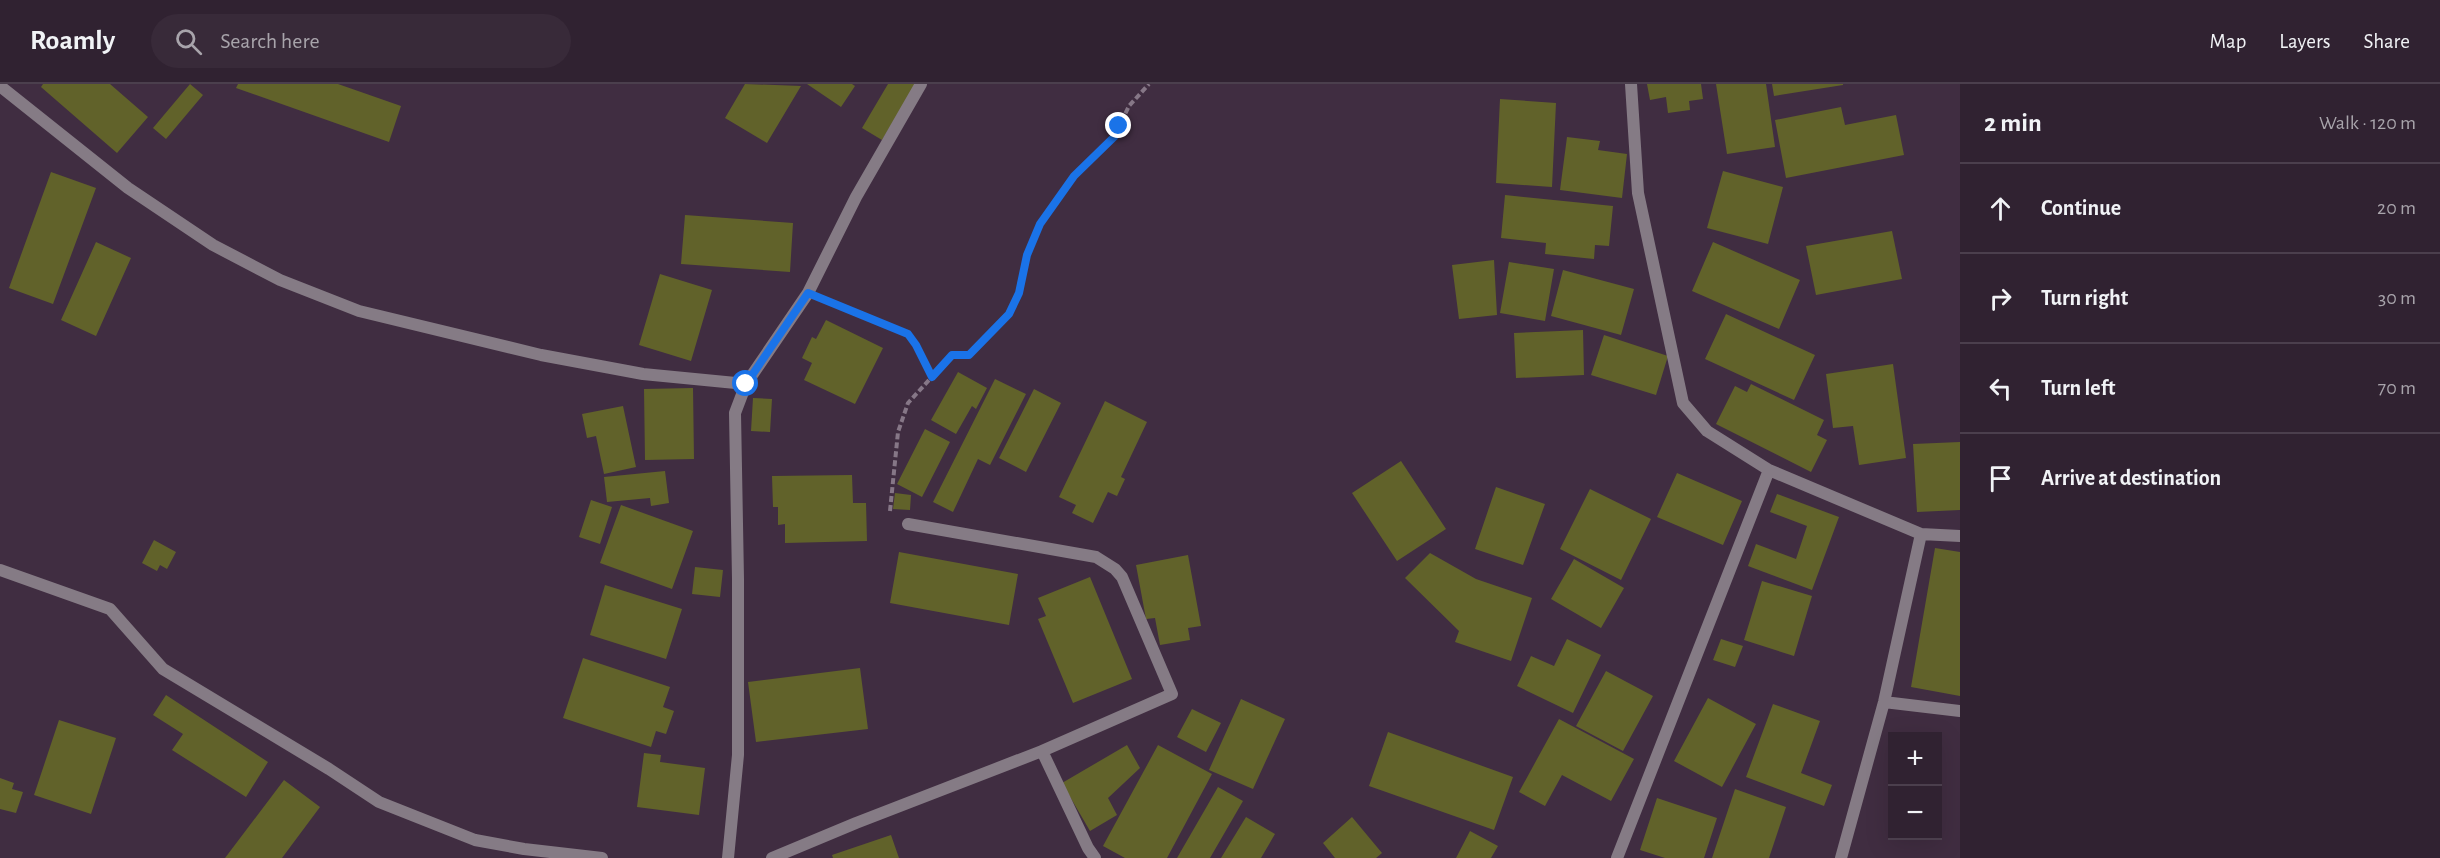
<!DOCTYPE html>
<html lang="en">
<head>
<meta charset="utf-8">
<style>
  :root { --surface:#302231; --page:#382a39; --text:#f1f3f6; --muted:#a8a4ab; --line:#4b3f4d }
  body { margin:0; font-family:"Alegreya Sans",sans-serif; background:var(--page); color:var(--text) }
  .controls { position:absolute; right:18px; bottom:18px; display:grid; overflow:hidden; border-radius:0px; box-shadow:0 6px 24px #0002 }
  .controls button { width:54px; height:54px; display:grid; place-items:center; padding:0; border:0; border-bottom:2px solid var(--line); background:var(--surface); color:var(--text); font:30px sans-serif }
  .stop { position:absolute; width:18px; height:18px; margin:-14px; border:4px solid #1a73e8; border-radius:50%; background:#fff }
  .stop.end { background:#1a73e8; border-color:#fff; box-shadow:0 2px 6px #0008 }
  .list { margin:0; padding:0; list-style:none }
  h2 { display:flex; justify-content:space-between; align-items:center; height:78px; margin:0; padding:0 24px; font-size:26px }
  h2 small { font-size:20px; font-weight:400; color:var(--muted) }
  .list li { display:grid; grid-template-columns:39px 1fr auto; gap:18px; align-items:center; box-sizing:border-box; height:90px; padding:0 24px; border-top:2px solid var(--line) }
  .list b { display:block; font-size:22px; white-space:nowrap }
  .list em { font-size:20px; font-style:normal; color:var(--muted) }
  .icon { flex:none; width:33px; height:33px; fill:none; stroke:currentColor; stroke-width:2; stroke-linecap:round; stroke-linejoin:round }
  .map { position:relative; flex:none; width:1960px; height:774px; overflow:hidden }
  header { display:flex; align-items:center; gap:36px; box-sizing:border-box; height:84px; padding:0 30px; background:var(--surface); border-bottom:2px solid var(--line) }
  header strong { font-size:28px }
  nav { display:flex; gap:33px; margin-inline-start:auto; font-size:21px }
  .search { width:420px; height:54px; background:var(--page); display:flex; align-items:center; gap:15px; box-sizing:border-box; padding:0 21px; border-radius:33px; color:var(--muted); font-size:22px }
  main { display:flex }
  aside { flex:1; background:var(--surface) }
  .map>svg:first-child { display:block }
  .building { fill:#61622a }
  .lines { fill:none; stroke-linecap:round; stroke-linejoin:round }
  .path { stroke:#867787; stroke-width:4; stroke-dasharray:6 3; stroke-linecap:butt }
  .street { stroke:#857b85; stroke-width:12 }
  .route { stroke:#1a73e8; stroke-width:8 }
</style>
</head>
<body>
<header>
<strong>Roamly</strong>
<div class="search"><svg class="icon" aria-label="search" viewBox="0 0 24 24"><circle cx="10" cy="10" r="6"/><path d="M15 15l6 6"/></svg>Search here</div>
<nav><a>Map</a><a>Layers</a><a>Share</a></nav>
</header>
<main>
<div class="map">
<svg width="1960" height="774" viewBox="0 0 1960 774">
  <rect width="100%" height="100%" fill="#402d41"/>
  <path class="building" d="M43,0H110L148,33L117,69L41,3Z
    M190,0L203,11L166,55L153,44Z
    M238,0H338L401,22L389,58L236,4Z
    M745,0L801,2L767,59L725,34Z
    M807,0H852L855,2L841,23Z
    M888,0H916L882,56L862,44Z
    M1647,0H1701L1703,15L1689,17L1690,26L1668,29L1666,13L1650,16Z
    M1716,0H1766L1775,63L1727,70Z
    M1772,0H1843V1L1774,12Z
    M1500,15L1556,19L1552,103L1496,99Z
    M1841,23L1845,41L1896,31L1904,71L1786,94L1775,36Z
    M1567,53L1600,57L1598,66L1627,70L1622,114L1560,106Z
    M1723,87L1783,103L1768,160L1707,144Z
    M51,88L96,104L53,220L9,204Z
    M1505,111L1613,122L1609,162L1595,161L1594,175L1545,170L1546,159L1501,154Z
    M685,131L793,139L790,188L681,180Z
    M1892,147L1902,195L1816,211L1806,162Z
    M96,158L131,174L96,252L61,236Z
    M1713,158L1800,196L1779,245L1692,207Z
    M1494,176L1497,231L1459,235L1452,181Z
    M1509,178L1554,185L1545,237L1500,229Z
    M1563,186L1634,205L1621,251L1551,232Z
    M660,190L712,206L691,277L639,261Z
    M1726,230L1815,271L1794,316L1705,275Z
    M826,236L883,264L855,320L804,296L812,279L802,274L812,253L816,255Z
    M1583,246L1584,291L1516,294L1514,249Z
    M1604,251L1668,272L1656,311L1591,291Z
    M1893,280L1906,374L1859,381L1853,342L1833,344L1826,290Z
    M958,288L987,304L976,325L972,322L956,350L931,336Z
    M995,295L1026,310L990,381L978,375L953,428L933,418Z
    M1751,300L1824,336L1817,351L1827,356L1811,388L1716,340L1735,302L1747,308Z
    M693,304L694,375L645,376L644,305Z
    M1034,305L1061,319L1026,388L999,374Z
    M753,314L772,315L770,348L751,347Z
    M1105,317L1147,338L1121,393L1125,395L1117,412L1108,408L1093,439L1072,429L1076,421L1059,413Z
    M623,322L636,383L604,390L596,352L587,354L582,330Z
    M925,345L950,358L922,413L897,400Z
    M1960,358V426L1917,428L1913,360Z
    M1401,377L1446,445L1397,477L1352,409Z
    M665,387L669,419L651,422L650,414L607,418L604,393Z
    M1677,389L1742,417L1723,461L1657,433Z
    M852,391L853,419H866L867,457L785,459V440L778,441V423H773L772,392Z
    M1496,403L1545,420L1523,481L1475,465Z
    M1590,405L1651,435L1621,496L1560,465Z
    M895,409L911,411L910,426L893,425Z
    M1777,410L1839,433L1812,506L1748,482L1756,460L1796,475L1807,442L1770,428Z
    M591,416L612,423L600,460L579,453Z
    M621,421L693,447L672,505L600,479Z
    M154,456L176,468L167,485L160,481L157,487L142,479Z
    M1935,464L1960,468V612L1911,603Z
    M899,468L1018,490L1009,541L890,519Z
    M1430,469L1476,495L1532,514L1511,577L1455,558L1459,547L1405,494Z
    M1188,471L1201,542L1188,544L1190,556L1160,561L1155,534L1146,535L1136,481Z
    M1574,475L1624,504L1601,544L1551,515Z
    M695,483L723,486L720,513L692,510Z
    M1090,493L1132,595L1073,619L1038,535L1046,532L1038,514Z
    M1762,497L1812,512L1794,572L1744,556Z
    M605,501L682,525L666,575L590,551Z
    M1567,555L1601,571L1573,629L1517,602L1531,572L1554,582Z
    M1721,555L1743,562L1735,583L1713,576Z
    M583,574L670,603L663,623L674,627L666,650L656,647L651,663L563,634Z
    M860,584L868,645L756,658L748,598Z
    M1606,587L1653,612L1623,667L1576,642Z
    M166,611L268,678L246,713L172,666L183,650L153,631Z
    M1708,614L1756,640L1722,703L1674,677Z
    M1241,615L1285,635L1253,705L1209,686Z
    M1773,620L1820,637L1801,689L1832,701L1824,722L1746,693Z
    M1192,625L1221,639L1206,668L1177,653Z
    M1559,635L1634,675L1611,717L1562,691L1545,722L1519,708Z
    M59,636L116,654L91,730L34,711Z
    M1388,648L1513,693L1494,746L1369,702Z
    M1127,661L1140,684L1108,714L1117,731L1090,747L1062,699Z
    M1158,661L1212,690L1167,774H1125L1103,762Z
    M644,669L661,671L660,678L705,684L699,731L637,723Z
    M0,694L14,699L12,705L23,708L16,729L0,725Z
    M284,696L320,723L282,774H225Z
    M1218,703L1243,717L1210,774H1177Z
    M1735,705L1786,723L1769,774H1712Z
    M1657,714L1717,734L1704,774H1665L1640,766Z
    M1246,733L1275,750L1261,774H1221Z
    M1352,733L1382,769L1376,774H1335L1323,759Z
    M1470,747L1498,762L1491,774H1456Z
    M891,751L899,774H833L832,771Z"/>
  <g class="lines">
    <path class="path" d="M829,218L908,250L916,261L932,293
      M890,427L898,348L908,319L952,271H969L1009,230L1019,209L1027,171L1040,140L1075,92L1114,53L1129,22L1149,0"/>
    <path class="street" d="M1631,0L1638,109L1683,319L1707,347L1769,386L1921,450L1960,452
      M0,2L128,104L213,161L280,196L359,227L541,271L643,290L746,300
      M908,440L1096,473L1115,485L1122,493L1172,610L1042,667
      M0,486L110,525L163,585L329,685L379,718L475,756L524,765L602,774
      M1884,618L1960,627
      M728,774L738,671V495L735,329L746,300L808,209L856,113L921,0
      M772,774L856,739L1042,667L1088,764L1095,774
      M1617,774L1769,386
      M1841,774L1884,618L1921,450"/>
  </g>
  <g class="lines">
    <path class="route" d="M746,300L808,209L908,250L916,261L932,293L952,271H969L1009,230L1019,209L1027,171L1040,140L1074,92L1114,53L1119,42"/>
  </g>
</svg>
<div class="controls">
<button>+</button>
<button>−</button>
</div>
<div class="stop" style="left:746px;top:300px"></div>
<div class="stop end" style="left:1119px;top:42px"></div>
</div>
<aside>
<h2>2 min<small>Walk · 120 m</small></h2>
<ul class="list">
<li><svg class="icon" aria-label="ahead" viewBox="0 0 24 24"><path d="M12 20V5M6 11l6-6 6 6"/></svg><div><b>Continue</b></div><em>20 m</em></li>
<li><svg class="icon" aria-label="right" viewBox="0 0 24 24"><path d="M7 20v-9h11M14 6l5 5-5 5"/></svg><div><b>Turn right</b></div><em>30 m</em></li>
<li><svg class="icon" aria-label="left" viewBox="0 0 24 24"><path d="M17 20v-9H6M10 6l-5 5 5 5"/></svg><div><b>Turn left</b></div><em>70 m</em></li>
<li><svg class="icon" aria-label="arrive" viewBox="0 0 24 24"><path d="M6 21V4h12l-3 4 3 4H6"/></svg><div><b>Arrive at destination</b></div></li>
</ul>
</aside>
</main>
</body>
</html>
